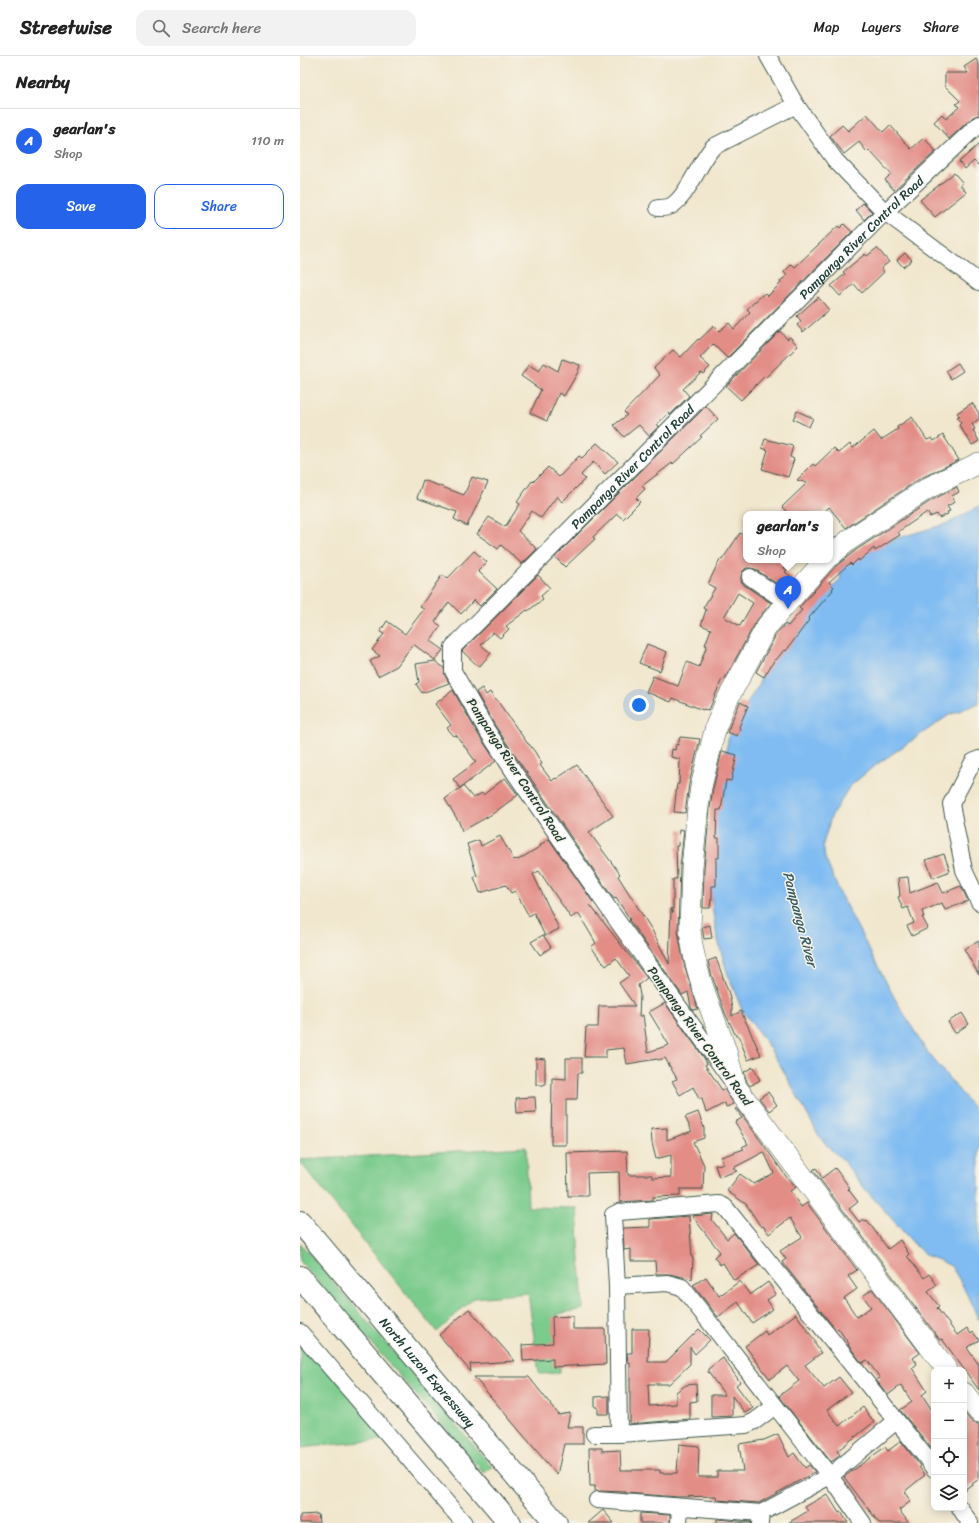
<!DOCTYPE html>
<html lang="en">
<head>
<meta charset="utf-8">
<style>
  :root { --surface:#fff; --page:#f2f2f2; --text:#222; --muted:#767676; --line:#e0e0e0; --accent:#2563eb }
  body { margin:0; font-family:Sriracha,sans-serif; background:var(--page); color:var(--text) }
  .controls { position:absolute; right:12px; bottom:12px; display:grid; overflow:hidden; border-radius:8px; box-shadow:0 2px 10px #0003 }
  .controls button { width:36px; height:36px; display:grid; place-items:center; padding:0; border:0; border-bottom:1px solid var(--line); background:var(--surface); color:var(--text); font:20px sans-serif }
  .you { position:absolute; left:339px; top:649px; width:14px; height:14px; margin:-10px; border:3px solid #fff; border-radius:50%; background:#1a73e8; box-shadow:0 0 0 6px #1a73e833 }
  .badge { display:grid; place-items:center; width:26px; height:26px; border-radius:50%; background:var(--accent); color:#fff; font-size:13px; font-weight:700 }
  .pin { position:absolute; translate:-50% -33px; filter:drop-shadow(0 1px 2px #0008) }
  .pin::after { content:''; position:absolute; top:21px; width:14px; height:12px; background:inherit; clip-path:polygon(0 0,100% 0,50% 100%) }
  .popup { position:absolute; left:443px; top:455px; width:90px; height:52px; box-sizing:border-box; display:grid; place-content:center; border-radius:8px; background:var(--surface); filter:drop-shadow(0 1px 3px #0005); font-size:13px; white-space:nowrap; color:var(--muted) }
  .popup b { font-size:15px; color:var(--text) }
  .popup::after { content:''; position:absolute; left:50%; top:100%; margin-left:-8px; border:8px solid transparent; border-top-color:var(--surface) }
  .list { margin:0; padding:0; list-style:none }
  h2 { display:flex; justify-content:space-between; align-items:center; height:52px; margin:0; padding:0 16px; font-size:17px }
  h2 small { font-size:13px; font-weight:400; color:var(--muted) }
  .list li { display:grid; grid-template-columns:26px 1fr auto; gap:12px; align-items:center; box-sizing:border-box; height:64px; padding:0 16px; border-top:1px solid var(--line) }
  .list b { display:block; font-size:15px; white-space:nowrap }
  .list p { margin:0; font-size:13px; white-space:nowrap; color:var(--muted) }
  .list em { font-size:13px; font-style:normal; color:var(--muted) }
  .actions { display:flex; gap:8px; padding:12px 16px }
  .actions a { flex:1; padding:9px 0; border:1px solid var(--accent); border-radius:12px; text-align:center; font-size:14px; color:var(--accent) }
  .actions .main { background:var(--accent); color:#fff }
  .icon { flex:none; width:22px; height:22px; fill:none; stroke:currentColor; stroke-width:2; stroke-linecap:round; stroke-linejoin:round }
  .map { position:relative; flex:none; width:679px; height:1467px; overflow:hidden }
  header { display:flex; align-items:center; gap:24px; box-sizing:border-box; height:56px; padding:0 20px; background:var(--surface); border-bottom:1px solid var(--line) }
  header strong { font-size:19px }
  nav { display:flex; gap:22px; margin-inline-start:auto; font-size:14px }
  .search { width:280px; height:36px; background:var(--page); display:flex; align-items:center; gap:10px; box-sizing:border-box; padding:0 14px; border-radius:12px; color:var(--muted); font-size:15px }
  main { display:flex }
  aside { flex:1; background:var(--surface) }
  .map>svg:first-child { display:block }
  .green { fill:#7acb8c; stroke:#4c8460 }
  .water { fill:#80bcf2; stroke:#507c93 }
  .building { fill:#e38d87; fill-rule:evenodd }
  .lines { fill:none; stroke-linecap:round; stroke-linejoin:round }
  .minor-casing { stroke:#3e564b; stroke-width:18 }
  .major-casing { stroke:#3e564b; stroke-width:22 }
  .highway-casing { stroke:#3e564b; stroke-width:24 }
  .minor { stroke:#fff; stroke-width:16 }
  .major { stroke:#fff; stroke-width:21 }
  .highway { stroke:#fff; stroke-width:22 }
  .labels { text-anchor:middle; dominant-baseline:central; stroke-width:3; stroke-linejoin:round; paint-order:stroke }
  .street-label { font-size:13px; fill:#1f3d34; stroke:#f7f3e8 }
  .water-label { font-size:14px; font-style:italic; fill:#375d64; stroke:#f7f3e8 }
</style>
</head>
<body>
<header>
<strong>Streetwise</strong>
<div class="search"><svg class="icon" aria-label="search" viewBox="0 0 24 24"><circle cx="10" cy="10" r="6"/><path d="M15 15l6 6"/></svg>Search here</div>
<nav><a>Map</a><a>Layers</a><a>Share</a></nav>
</header>
<main>
<aside>
<h2>Nearby<small></small></h2>
<ul class="list">
<li><span class="badge">A</span><div><b>gearlan's</b><p>Shop</p></div><em>110 m</em></li>
</ul>
<div class="actions"><a class="main">Save</a><a>Share</a></div>
</aside>
<div class="map">
<svg width="679" height="1467" viewBox="0 0 679 1467">
  <rect width="100%" height="100%" fill="#f7f3e8"/>
  <filter id="ink" filterUnits="userSpaceOnUse"><feTurbulence type="fractalNoise" baseFrequency=".025" numOctaves="2"/><feDisplacementMap in="SourceGraphic" scale="8" xChannelSelector="R" yChannelSelector="G"/><feConvolveMatrix kernelMatrix="1 2 1 2 8 2 1 2 1" color-interpolation-filters="sRGB"/></filter>
  <filter id="wash" filterUnits="userSpaceOnUse"><feTurbulence type="fractalNoise" baseFrequency=".012" numOctaves="4" result="noise"/><feDisplacementMap in="SourceGraphic" scale="16" xChannelSelector="R" yChannelSelector="G"/><feGaussianBlur stdDeviation="0.9" result="paint"/><feColorMatrix in="noise" values="0 0 0 0 0 0 0 0 0 0 0 0 0 0 0 0 0 1.4 0 .05"/><feComposite in="paint" operator="in"/></filter>
  <g filter="url(#wash)">
    <rect width="100%" height="100%" fill="#f1e7ce"/>
    <path class="green" d="M226,1091L228,1151L277,1152L283,1253L258,1258L260,1317L239,1318L228,1237L174,1242L137,1276L0,1106V1104Z
      M0,1187L192,1411L184,1417L0,1205Z
      M0,1278L89,1383L0,1392Z"/>
    <path class="water" d="M679,450V647L649,659L573,711L549,731L531,761L523,788L525,802L542,842L594,941L625,993L679,1059V1264L661,1226L651,1210L639,1204L625,1199L616,1190L566,1134L541,1102L529,1092L518,1078L482,1012L465,985L442,954L427,916L417,881L413,857L409,812L423,709L429,680L450,642L458,630L469,599L488,568L513,553L540,524L542,512L561,493L649,467Z"/>
    <g id="blocks">
      <path class="building" d="M676,3L679,8V59L673,61L649,83L634,66L642,58L646,63L659,51L656,48L660,45L645,30V17H668L664,11Z
        M567,58L583,76L590,69L611,93L624,82L636,95L594,134L585,124L591,118L569,94L567,96L559,86L544,98L530,80L542,69L548,75Z
        M679,88V110L674,105L665,113L659,106Z
        M654,117L663,127L660,129L666,136L635,161L620,144Z
        M563,147L572,156L564,164L556,154Z
        M544,168L552,176L427,302L413,288L400,302L410,311L403,318L401,316L383,333L389,340L370,359L369,357L357,368L359,370L349,380L339,369L324,381L314,369L327,359L324,356L360,319L354,312L373,294L381,301L398,283L399,284L414,270L419,275L429,267L434,273L450,256L447,253L460,241L465,237L468,240L481,227L480,225L487,220L484,216L492,208L495,211L538,170L540,172Z
        M577,192L589,206L581,212L584,216L562,237L554,228L540,240L531,230L545,218L543,216L565,198L567,200Z
        M605,197L612,204L603,211L597,204Z
        M518,241L529,254L503,276L497,269L501,265L497,260Z
        M480,275L487,283L490,281L498,290L465,322L464,321L441,344L426,330Z
        M262,303L280,309L278,316L264,340L259,337L247,365L230,357L241,334L221,320L229,309L239,315L244,307L258,315Z
        M658,307L663,315L651,323L646,315Z
        M672,347L679,357V363L672,368L675,373L673,374L679,385L672,389L659,369L661,367L657,362L660,361L657,357Z
        M406,350L418,363L400,380L402,381L373,408L372,407L342,430L345,433L336,442L340,446L323,463L317,458L293,481L295,483L265,511L255,501Z
        M497,355L513,362L509,371L493,363Z
        M612,361L627,384L632,382L634,385L643,379L659,404L621,422L546,472L529,451L522,458H489L482,451L507,427L497,424L513,408L515,410L534,392L539,397L550,388L553,392L574,375L581,384L598,373L597,371Z
        M465,383L493,390L490,401L494,403L488,421L462,413L468,394L462,392Z
        M297,387L318,406L305,418L293,406L281,419L285,423L262,446L257,440L241,462L232,455L218,475L237,493L222,508L201,489L198,493L177,478L189,461L205,471L220,448L217,446L232,425L233,426L248,411L259,421L279,400L282,402Z
        M172,421L188,426L167,470L154,463L157,456L117,442L123,424L164,439Z
        M657,431L659,436L652,440L655,446L647,450L650,455L647,456L648,458L639,462L637,458L630,461L627,456L598,476L600,479L575,495L574,492L559,505L558,503L552,509L550,507L529,526L534,531L532,533L533,534L508,563L509,564L486,595L484,594L476,604L475,603L464,621L456,616L477,577L485,568L488,570L502,554L499,552L535,511L556,494L632,444Z
        M440,477L446,480V504H491L484,512L487,514L485,516L493,522L484,533L455,513L450,512H446L442,516L441,521V525L444,529L471,547L457,564L424,624L422,623L409,654L403,653V654L373,642L371,646L346,636L353,620L378,630L387,606L399,611L407,589H405L411,573L401,569L406,554L403,552L415,532L408,528L420,503L422,504ZM438,537L453,547L440,570L424,561Z
        M174,495L187,506L178,515L197,533L180,550L174,544L161,558L149,546L135,566L141,570L130,585L143,594L135,604L113,588L97,610L78,620L70,605L80,600L72,594L84,578L80,576L87,565L105,578L124,553L120,551L142,519L147,523Z
        M238,519L250,532L241,540L243,543L228,555L227,554L206,570L209,573L200,582L193,576L181,589L191,597L179,611L162,595Z
        M347,588L367,596L360,615L339,607Z
        M135,605L144,612L145,619L149,627L122,637L116,628L119,626L116,608Z
        M182,632L186,639L190,636L195,644L196,643L228,688H229L235,696L242,708L240,709L252,725L255,722L256,723L277,709L313,760L289,776L320,818L318,820L352,874L369,908L371,852L373,857V823H377L376,790H378L379,773L384,774L380,811L378,875L384,908L398,953L393,954L391,951L388,936L382,939L329,864L330,863L316,842L314,843L304,829L220,707L194,668L176,636Z
        M153,634L178,678L196,705L160,732L153,723L176,706L156,679L154,680L147,672L151,669L135,648Z
        M440,646L448,650L439,671L440,672L437,680L427,676Z
        M380,681L400,683L389,728L385,757L374,756L377,728H379L380,703L371,701L372,693L375,694L376,688L378,689Z
        M422,695L437,699L431,725L426,724L421,754H417L416,782H419V802H416V830H412V843H411L410,852H403L404,812L410,752L413,733Z
        M205,722L218,739L191,759L162,775L159,766L145,743L163,730L173,742L182,737L183,739Z
        M200,780L214,804L217,803L218,804L241,790L240,789L249,783L293,846L290,849L347,922L338,929L340,939L339,961L343,959L348,996L369,989L349,956L365,947L404,1002L407,1008L405,1009L422,1034L424,1033L434,1048L426,1051L425,1047L406,1057L402,1043H399L393,1031L380,1039L372,1025L377,1023L365,1002L358,1004L357,1003L327,1008L324,992L306,994V1001H284L286,971H298L299,950H335L319,927L329,920L316,902L306,910L291,891L296,887L278,857L271,862L239,815L233,818L259,873L245,880L234,857L229,860L215,835L211,837L206,829L180,837L174,821L177,820L167,788L179,784L181,790Z
        M644,798L650,815L633,822L626,804Z
        M608,821L610,837L638,826L643,837L661,830L668,845L645,854L642,847L622,855L624,861H622L628,872L612,880L607,870L614,867L608,851L603,853L598,841L600,840L598,822Z
        M410,869L412,882L404,883L402,871Z
        M243,879L251,891L240,899L231,886Z
        M679,885V919L664,893Z
        M416,902L429,938L432,952V960L441,955L461,999L448,1004L438,979L436,980L425,957L411,917L408,905Z
        M662,957L669,968L655,977L648,966Z
        M236,1002L245,1003V1029H236Z
        M266,1002H282V1017H278L277,1044H266V1089H251L252,1022L266,1023Z
        M453,1011L460,1024L450,1030L447,1026L444,1016Z
        M468,1036L477,1049L469,1055L459,1042Z
        M235,1041L236,1056L217,1057L216,1042Z
        M437,1052L488,1123H489L496,1131L490,1135L501,1151L507,1147L557,1214L548,1220L557,1233L544,1242L557,1261L571,1251L563,1240L572,1233L620,1297L613,1302L617,1308L612,1312L627,1335L622,1339L634,1357V1391L632,1393L600,1354L612,1346L601,1329L588,1339L576,1324L580,1322L567,1304L562,1307L548,1289L549,1288L538,1272L536,1274L482,1206L486,1203L480,1195L502,1181L490,1162L469,1178L463,1170L461,1171L446,1148L427,1135L440,1118L454,1128L474,1117L464,1096L433,1112L437,1115L419,1121L415,1109L423,1108L421,1101L444,1093L442,1091L448,1088L435,1066L442,1062L435,1053Z
        M398,1056L404,1072V1082L393,1086L404,1109L403,1133H380V1140L353,1141V1144L320,1146L319,1116L287,1117L288,1140H268L267,1097L327,1095L328,1119H352V1122L371,1121V1099L356,1103L352,1087L351,1073L367,1072V1084L392,1075L385,1061Z
        M516,1112L522,1122L535,1112L550,1132L548,1133L558,1146L549,1153L559,1166L563,1163L565,1165L567,1164L588,1193L600,1184L609,1198L607,1200L624,1222L629,1218L637,1229L628,1236L639,1250L637,1252L657,1279L667,1272L671,1278L673,1276L679,1284L667,1292L679,1309V1334L642,1283L640,1284L513,1114Z
        M413,1158L412,1164L427,1183L434,1177L459,1209L434,1224L423,1207L420,1209L414,1201L420,1196L392,1160Z
        M389,1160L392,1202H393L392,1223L369,1218H356L355,1205H331V1193L324,1194L323,1172L350,1171V1163Z
        M406,1221L419,1240L440,1225L450,1239L468,1226L476,1238L467,1244L473,1253L452,1267L438,1246L418,1261L393,1229Z
        M169,1253L215,1305L170,1308L171,1316L139,1279Z
        M496,1258L515,1285V1288L521,1297L505,1309L524,1332L539,1321L551,1336L527,1354L539,1370L563,1351L574,1366L537,1395L540,1399L531,1406L479,1340L499,1325L487,1310L470,1323L445,1290L465,1275L467,1279Z
        M273,1260V1273H305L306,1308L253,1311V1303L223,1305L222,1289L253,1287L252,1261Z
        M332,1273H349L348,1306H366L399,1273L410,1284L395,1298L390,1291V1308L369,1328H348L349,1350L376,1348V1336L386,1329L396,1328L397,1345L390,1346V1363L330,1368V1307H328L327,1297H332Z
        M423,1302L440,1326L436,1329L453,1352L445,1357L432,1340V1360L411,1361V1339H425L408,1316V1313Z
        M174,1321H229L259,1359L270,1357L267,1371H283V1388H264L257,1419Z
        M309,1340V1358H298V1351H295V1341Z
        M664,1356L670,1364L674,1367L679,1368V1423L664,1434Z
        M478,1378L489,1401L494,1397L505,1412L509,1409L515,1416L459,1447L417,1444L416,1440L378,1441L325,1437L326,1436L295,1435V1430H290L289,1392H302V1395L320,1394L321,1414H360V1417H377L379,1388L399,1390L398,1421H417V1415H443L439,1388L464,1384Z
        M601,1385L617,1406L620,1410L619,1411L625,1419L604,1436L611,1445L599,1454L609,1467H579L544,1421L585,1391L588,1395Z
        M527,1438L539,1457L541,1456L548,1467H488L508,1455L505,1451Z
        M303,1454L314,1467H288Z
        M340,1457L370,1459V1467H340Z
        M18,1458L19,1467H0V1459Z
        M417,1463L451,1466V1467H417Z"/>
    </g>
  </g>
  <g filter="url(#ink)">
    <use href="#blocks" fill-opacity="0" stroke="#3e564b" stroke-width="1"/>
    <g class="lines">
      <g class="minor-casing">
        <g id="minor">
          <path d="M468,0L496,49L535,104L585,156L679,226"/>
          <path d="M358,152C362,152 367,152 371,150C387,141 399,107 413,91L496,49"/>
          <path d="M450,521L488,547"/>
          <path d="M679,703L673,706L651,748L664,814L679,846"/>
          <path id="s1" d="M430,1022L311,856L216,719L186,673L153,615V591L585,156L679,68"/>
          <path d="M317,1230L367,1227L382,1231L530,1420L563,1467"/>
          <path d="M0,1276L164,1467"/>
          <path d="M294,1378H319L446,1369L455,1365L475,1350"/>
          <path d="M319,1378L317,1230L313,1159L319,1156L419,1148L425,1151L625,1400L634,1413"/>
          <path d="M297,1444L461,1457"/>
          <path d="M660,1452L670,1467"/>
          <path d="M379,1467L380,1451"/>
          <path d="M460,1467L461,1457L530,1420L596,1365"/>
        </g>
      </g>
      <g class="major-casing">
        <path id="major" d="M530,500L549,484L628,432L679,407
          M525,504L467,570L425,648L416,670L401,731L398,751L392,811L390,874C394,916 412,955 426,995C429,1007 433,1019 436,1031L647,1314
          M664,1337L679,1356"/>
      </g>
      <g class="highway-casing">
        <g id="highway">
          <path id="s2" d="M0,1166L256,1467"/>
          <path d="M0,1221L210,1467"/>
        </g>
      </g>
      <use href="#minor" class="minor"/>
      <use href="#major" class="major"/>
      <use href="#highway" class="highway"/>
    </g>
  </g>
  <g class="labels">
    <g class="street-label">
      <text stroke="none"><textPath href="#s1" startOffset="1095">Pampanga River Control Road</textPath></text>
      <text stroke="none"><textPath href="#s1" startOffset="771">Pampanga River Control Road</textPath></text>
      <text transform="translate(216 714) rotate(57)">Pampanga River Control Road</text>
      <text transform="translate(400 980) rotate(54)">Pampanga River Control Road</text>
      <text stroke="none"><textPath href="#s2" startOffset="197">North Luzon Expressway</textPath></text>
    </g>
    <g class="water-label">
      <text transform="translate(500 863) rotate(75)">Pampanga River</text>
    </g>
  </g>
</svg>
<div class="controls">
<button>+</button>
<button>−</button>
<button><svg class="icon" aria-label="locate" viewBox="0 0 24 24"><circle cx="12" cy="12" r="6"/><path d="M12 2v4M12 18v4M2 12h4M18 12h4"/></svg></button>
<button><svg class="icon" aria-label="layers" viewBox="0 0 24 24"><path d="M12 4l9 5-9 5-9-5zM3 14l9 5 9-5"/></svg></button>
</div>
<div class="you"></div>
<div class="pin badge" style="left:488px;top:553px">A</div>
<div class="popup"><b>gearlan's</b>Shop</div>
</div>
</main>
</body>
</html>
